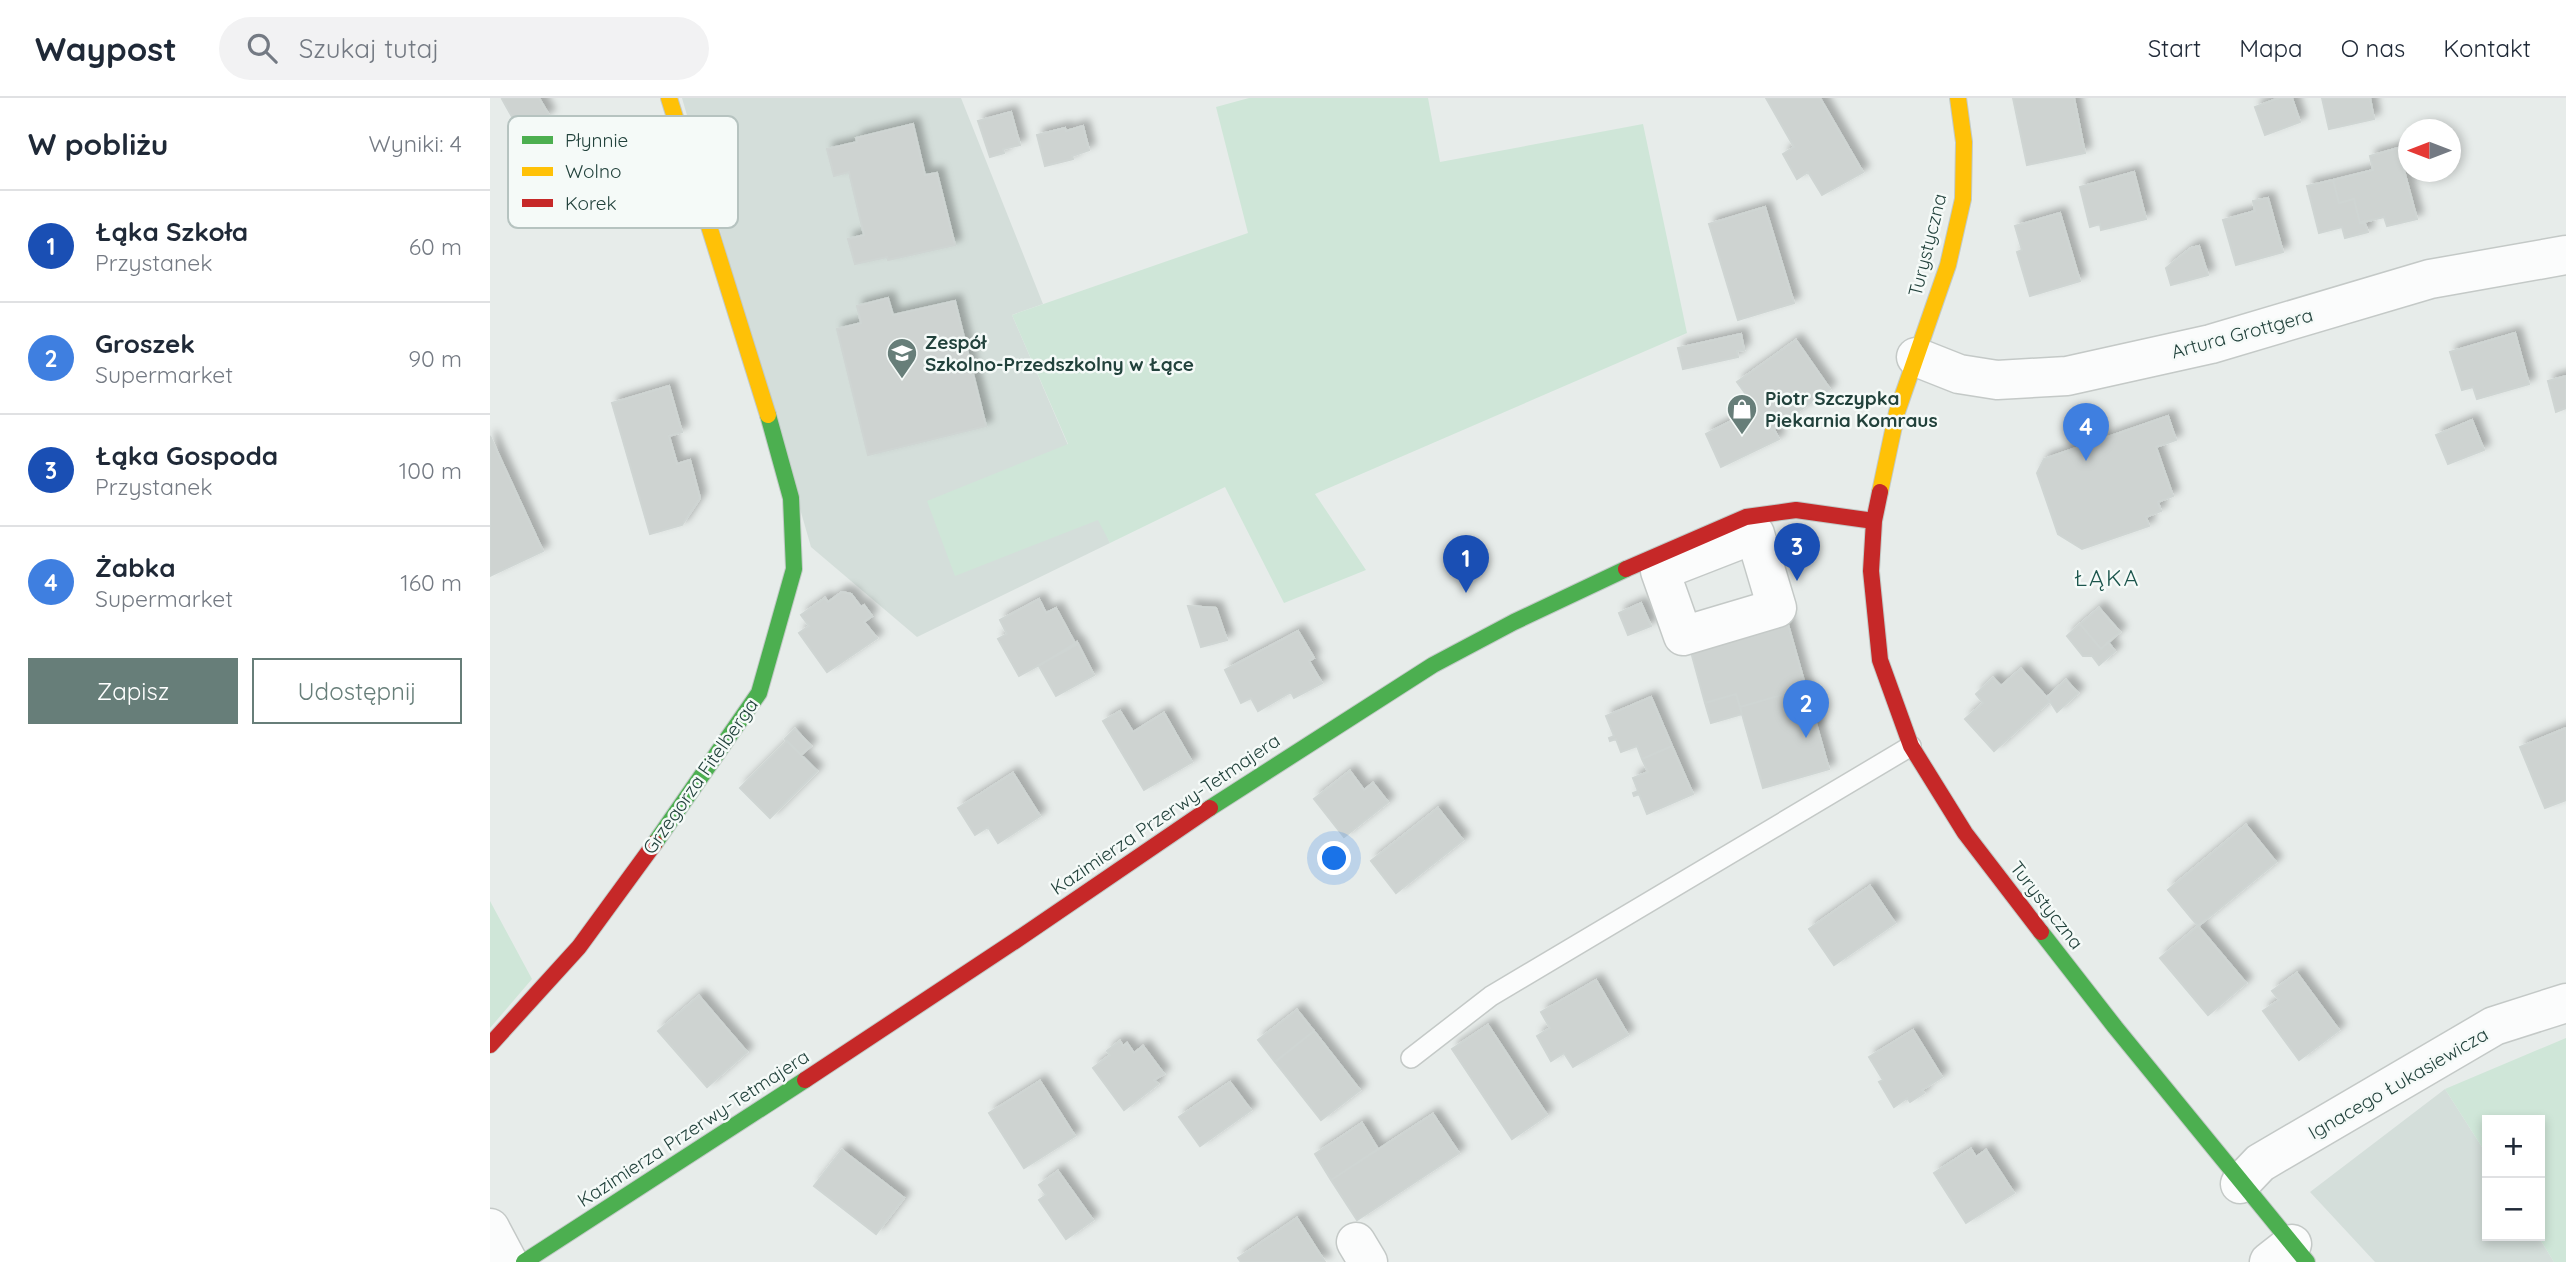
<!DOCTYPE html>
<html lang="pl">
<head>
<meta charset="utf-8">
<style>
  :root { --surface:#fff; --page:#f2f2f3; --text:#1f2937; --muted:#747a83; --line:#e0e1e3; --accent:#677e79 }
  body { margin:0; font-family:Quicksand,sans-serif; background:var(--page); color:var(--text) }
  .controls { position:absolute; right:21px; bottom:21px; display:grid; overflow:hidden; border-radius:0px; box-shadow:0 4px 10px #0003 }
  .controls button { width:63px; height:63px; display:grid; place-items:center; padding:0; border:0; border-bottom:2px solid var(--line); background:var(--surface); color:var(--text); font:35px sans-serif }
  .compass { position:absolute; left:1908px; top:21px; width:63px; height:63px; border-radius:50%; background:var(--surface); box-shadow:0 4px 10px #0003; rotate:270deg }
  .you { position:absolute; left:845px; top:761px; width:24px; height:24px; margin:-18px; border:5px solid #fff; border-radius:50%; background:#1a73e8; box-shadow:0 0 0 10px #1a73e833 }
  .badge { display:grid; place-items:center; width:46px; height:46px; border-radius:50%; background:var(--accent); color:#fff; font-size:23px; font-weight:700 }
  .pin { position:absolute; translate:-50% -58px; filter:drop-shadow(0 2px 4px #0008) }
  .pin::after { content:''; position:absolute; top:37px; width:24px; height:21px; background:inherit; clip-path:polygon(0 0,100% 0,50% 100%) }
  .list { margin:0; padding:0; list-style:none }
  h2 { display:flex; justify-content:space-between; align-items:center; height:91px; margin:0; padding:0 28px; font-size:30px }
  h2 small { font-size:23px; font-weight:400; color:var(--muted) }
  .list li { display:grid; grid-template-columns:46px 1fr auto; gap:21px; align-items:center; box-sizing:border-box; height:112px; padding:0 28px; border-top:2px solid var(--line) }
  .list b { display:block; font-size:26px; white-space:nowrap }
  .list p { margin:0; font-size:23px; white-space:nowrap; color:var(--muted) }
  .list em { font-size:23px; font-style:normal; color:var(--muted) }
  .actions { display:flex; gap:14px; padding:21px 28px }
  .actions a { flex:1; padding:16px 0; border:2px solid var(--accent); border-radius:0px; text-align:center; font-size:24px; color:var(--accent) }
  .actions .main { background:var(--accent); color:#fff }
  .icon { flex:none; width:38px; height:38px; fill:none; stroke:currentColor; stroke-width:2; stroke-linecap:round; stroke-linejoin:round }
  .map { position:relative; flex:none; width:2076px; height:1164px; overflow:hidden }
  header { display:flex; align-items:center; gap:42px; box-sizing:border-box; height:98px; padding:0 35px; background:var(--surface); border-bottom:2px solid var(--line) }
  header strong { font-size:33px }
  nav { display:flex; gap:38px; margin-inline-start:auto; font-size:24px }
  .search { width:490px; height:63px; background:var(--page); display:flex; align-items:center; gap:18px; box-sizing:border-box; padding:0 24px; border-radius:38px; color:var(--muted); font-size:26px }
  main { display:flex }
  aside { flex:1; background:var(--surface) }
  .map>svg:first-child { display:block }
  .built { fill:#d4deda }
  .green { fill:#cfe6d8 }
  .building { fill:#ced3d1; stroke:#cfd5d3; stroke-width:2; filter:url(#shadow) }
  .lines { fill:none; stroke-linecap:round; stroke-linejoin:round }
  .lane-casing { stroke:#c4c9c7; stroke-width:22 }
  .street-casing { stroke:#c4c9c7; stroke-width:41 }
  .fast-casing { stroke:#c2cac7; stroke-width:18 }
  .slow-casing { stroke:#c2cac7; stroke-width:18 }
  .jam-casing { stroke:#c2cac7; stroke-width:18 }
  .lane { stroke:#fbfcfc; stroke-width:19 }
  .street { stroke:#fbfcfc; stroke-width:38 }
  .fast { stroke:#4caf50; stroke-width:16 }
  .slow { stroke:#ffc107; stroke-width:16 }
  .jam { stroke:#c62828; stroke-width:16 }
  .labels { text-anchor:middle; dominant-baseline:central; stroke-width:5; stroke-linejoin:round; paint-order:stroke }
  .street-label { font-size:19px; fill:#22423c; stroke:#f5faf8 }
  .poi-label { font-size:19px; font-weight:bold; fill:#22423c; stroke:#f5faf8; text-anchor:start }
  .quarter-label { font-size:23px; letter-spacing:2px; fill:#1c564d; stroke:#f5faf8 }
  .key { fill:#f5faf8; stroke:#b6c3c0; stroke-width:2 }
  .key-label { font-size:19px; fill:#22423c }
</style>
</head>
<body>
<header>
<strong>Waypost</strong>
<div class="search"><svg class="icon" aria-label="search" viewBox="0 0 24 24"><circle cx="10" cy="10" r="6"/><path d="M15 15l6 6"/></svg>Szukaj tutaj</div>
<nav><a>Start</a><a>Mapa</a><a>O nas</a><a>Kontakt</a></nav>
</header>
<main>
<aside>
<h2>W pobliżu<small>Wyniki: 4</small></h2>
<ul class="list">
<li><span class="badge" style="background:#1a4fb4">1</span><div><b>Łąka Szkoła</b><p>Przystanek</p></div><em>60 m</em></li>
<li><span class="badge" style="background:#3f7fe0">2</span><div><b>Groszek</b><p>Supermarket</p></div><em>90 m</em></li>
<li><span class="badge" style="background:#1a4fb4">3</span><div><b>Łąka Gospoda</b><p>Przystanek</p></div><em>100 m</em></li>
<li><span class="badge" style="background:#3f7fe0">4</span><div><b>Żabka</b><p>Supermarket</p></div><em>160 m</em></li>
</ul>
<div class="actions"><a class="main">Zapisz</a><a>Udostępnij</a></div>
</aside>
<div class="map">
<svg width="2076" height="1164" viewBox="0 0 2076 1164">
  <defs>
    <filter id="shadow"><feDropShadow dx="6" dy="-6" stdDeviation="3.5" flood-color="#0004"/></filter>
  </defs>
  <rect width="100%" height="100%" fill="#e7ecea"/>
  <path class="built" d="M192,0H471L553,206L522,217L620,445L427,539L321,449Z
    M1955,991L1997,1057V1138H2048L2064,1164H1885L1820,1094Z"/>
  <path class="green" d="M759,0H938L950,64L1153,26L1197,235L825,396L876,472L794,505L735,389L620,445L608,422L465,478L437,403L578,346L522,217L758,135L726,9Z
    M0,803L42,881L0,930Z
    M2076,940V1164H2064L2048,1138H2050V1022H1997V1057L1955,991Z"/>
  <path class="building" d="M14,0H49L59,17L30,33L12,1Z
    M1276,0H1330L1373,74L1332,97L1318,74L1307,81L1293,56L1304,49Z
    M1523,0H1584L1595,55L1537,67Z
    M1789,0H1802L1810,24L1775,37L1765,9Z
    M1832,0H1880L1884,21L1839,31Z
    M521,14L530,47L513,51L514,55L500,59L488,23Z
    M423,26L435,77L447,75L465,147L398,162L397,159L365,166L358,141L374,137L359,74L344,78L337,51L367,44L366,40Z
    M593,28L599,52L582,58L583,61L555,68L547,37L575,30L576,33Z
    M1908,50L1927,121L1897,128L1894,119L1870,125L1864,101L1849,105L1843,82L1883,72L1880,58Z
    M1644,74L1656,121L1611,132L1610,126L1600,129L1590,89Z
    M1843,82L1849,105L1864,101L1870,125L1874,123L1878,134L1855,140L1852,129L1829,135L1817,88Z
    M1778,100L1793,154L1746,167L1733,122L1765,113L1763,103Z
    M1275,109L1304,205L1248,222L1219,126Z
    M1570,115L1590,183L1540,198L1527,154L1532,152L1525,128Z
    M1709,148L1718,177L1681,187L1676,170L1701,150Z
    M398,200L403,217L465,203L496,328L378,357L347,231L371,225L367,208Z
    M2025,235L2039,286L1987,301L1983,289L1972,292L1960,254Z
    M1251,236L1254,252L1247,253L1248,259L1193,271L1188,250Z
    M1306,242L1340,291L1282,332L1247,284Z
    M2076,278V310L2066,314L2058,283Z
    M179,288L192,334L179,338L187,366L200,362L210,400L192,427L160,436L122,305Z
    M1264,308L1282,332L1284,331L1289,341L1231,369L1216,336L1253,317L1252,314Z
    M1678,318L1686,342L1666,349L1683,398L1668,404L1671,413L1656,419L1659,428L1592,451L1568,436L1547,375L1554,361Z
    M1982,322L1994,352L1958,366L1946,337Z
    M0,338L53,453L0,478Z
    M352,494L361,496L371,509L374,507L382,518L374,524L387,540L337,574L309,535L319,528L311,517L335,500L338,504Z
    M549,501L556,515L566,510L586,547L529,578L508,541L517,536L510,522Z
    M1151,505L1161,528L1138,537L1129,515Z
    M698,508L726,510L737,542L711,549Z
    M1609,510L1630,534L1611,551L1590,526Z
    M1295,516L1316,590L1250,609L1246,596L1215,605L1198,543Z
    M1590,526L1611,551L1618,544L1625,553L1609,567L1602,558H1593L1577,538Z
    M808,533L824,560L819,563L832,585L804,600L801,594L768,613L761,600L751,605L735,572Z
    M587,544L604,577L566,598L549,568Z
    M1531,571L1560,603L1504,653L1475,621L1493,605L1486,596L1503,580L1511,588Z
    M1576,582L1588,595L1567,614L1557,599Z
    M1316,590L1339,671L1273,690L1250,609Z
    M1246,596L1252,616L1221,625L1215,605Z
    M1161,599L1182,648L1152,661L1147,648L1131,654L1126,641L1120,643L1119,640L1124,638L1116,618Z
    M630,613L643,634L674,615L702,664L654,692L613,623Z
    M2076,630V702L2055,710L2030,649Z
    M305,631L321,648L311,657L295,641Z
    M297,643L327,673L280,720L250,690Z
    M1182,648L1203,696L1157,716L1149,696L1144,698L1143,695L1148,693L1143,680L1158,674L1152,661Z
    M860,673L874,692L883,685L898,704L854,739L824,701Z
    M523,675L550,718L508,745L498,729L485,737L468,710Z
    M948,710L973,742L906,795L881,763Z
    M1756,727L1786,764L1708,828L1678,792Z
    M1380,788L1405,825L1344,867L1319,831Z
    M1708,828L1756,885L1718,917L1670,860Z
    M1807,875L1849,932L1809,962L1773,913L1789,902L1782,893Z
    M1106,882L1138,937L1083,969L1074,955L1061,963L1047,938L1060,930L1051,914Z
    M209,898L257,954L217,989L168,933Z
    M807,912L824,933L785,964L768,942Z
    M998,927L1057,1017L1022,1041L962,951Z
    M1423,932L1452,979L1432,992L1434,995L1420,1004L1417,1000L1404,1009L1389,984L1393,982L1379,959Z
    M824,933L870,992L831,1022L785,964Z
    M630,943L633,948L637,945L644,955L653,948L674,976L664,982L668,986L634,1012L603,970L620,957L617,953Z
    M550,983L585,1038L534,1070L499,1015Z
    M740,984L761,1012L710,1048L689,1019Z
    M943,1016L969,1055L867,1122L841,1082Z
    M872,1025L888,1051L841,1082L825,1056Z
    M1481,1051L1486,1059L1496,1052L1524,1095L1476,1125L1444,1075Z
    M352,1052L414,1100L386,1136L324,1088Z
    M568,1073L603,1122L576,1141L549,1102L556,1097L549,1087Z
    M807,1120L835,1164H751L748,1160Z"/>
  <g class="lines">
    <g class="lane-casing">
      <path id="lane" d="M921,960L1001,898L1421,648"/>
    </g>
    <g class="street-casing">
      <path id="street" d="M1426,259L1469,276L1507,282L1577,278L1721,246L1940,181L2076,157
        M1265,436L1287,510L1193,538L1170,473Z
        M1750,1086L1770,1065L2004,928L2076,905
        M0,1130L18,1164
        M866,1144L878,1164
        M1779,1164L1802,1146"/>
    </g>
    <g class="fast-casing">
      <path id="fast" d="M720,710L943,567L1024,524L1136,471
        M165,745L269,595L304,471L301,400L278,317
        M1551,834L1625,929L1817,1164
        M34,1164L315,982"/>
    </g>
    <g class="slow-casing">
      <path id="slow" d="M179,0L278,317
        M1390,394L1407,314L1458,167L1473,101L1474,44L1468,0"/>
    </g>
    <g class="jam-casing">
      <path id="jam" d="M1390,394L1384,423L1381,473L1390,562L1421,648L1475,735L1551,834
        M1136,471L1256,419L1306,412L1384,423
        M0,947L89,849L165,745
        M315,982L525,843L720,710"/>
    </g>
    <use href="#lane" class="lane"/>
    <use href="#street" class="street"/>
    <use href="#fast" class="fast"/>
    <use href="#slow" class="slow"/>
    <use href="#jam" class="jam"/>
  </g>
  <defs>
    <g id="school-pin" transform="scale(1.575)"><path d="M0 17L-7.5 6A9.5 9.5 0 1 1 7.5 6Z" fill="#677e79" stroke="#f5faf8"/><path d="M0-5L7-2L0 1L-7-2ZM-4 1L0 2.5L4 1V4Q0 6-4 4Z" fill="#fff"/></g>
    <g id="shop-pin" transform="scale(1.575)"><path d="M0 17L-7.5 6A9.5 9.5 0 1 1 7.5 6Z" fill="#677e79" stroke="#f5faf8"/><path d="M-5-2.5h2.3a2.7 3.5 0 0 1 5.4 0H5L5.5 6h-11ZM-1.5-2.5h3a1.5 2.3 0 0 0-3 0Z" fill="#fff"/></g>
  </defs>
  <g fill-rule="evenodd">
    <use href="#school-pin" x="412" y="255"/>
    <use href="#shop-pin" x="1252" y="311"/>
  </g>
  <g class="labels">
    <g class="street-label">
      <text transform="translate(1437 147) rotate(-76)">Turystyczna</text>
      <text transform="translate(1752 235) rotate(-15)">Artura Grottgera</text>
      <text transform="translate(210 678) rotate(-55)">Grzegorza Fitelberga</text>
      <text transform="translate(675 716) rotate(-34)">Kazimierza Przerwy-Tetmajera</text>
      <text transform="translate(1557 807) rotate(52)">Turystyczna</text>
      <text transform="translate(1908 985) rotate(-30)">Ignacego Łukasiewicza</text>
      <text transform="translate(203 1030) rotate(-33)">Kazimierza Przerwy-Tetmajera</text>
    </g>
    <g class="poi-label">
      <text x="435" y="244">Zespół<tspan x="435" dy="22">Szkolno-Przedszkolny w Łące</tspan></text>
      <text x="1275" y="300">Piotr Szczypka<tspan x="1275" dy="22">Piekarnia Komraus</tspan></text>
    </g>
    <g class="quarter-label">
      <text x="1617" y="479">ŁĄKA</text>
    </g>
  </g>
  <rect x="18" y="18" width="230" height="112" rx="10" class="key"/>
  <rect x="32" y="38" width="31" height="8" fill="#4caf50"/>
  <rect x="32" y="69" width="31" height="9" fill="#ffc107"/>
  <rect x="32" y="101" width="31" height="8" fill="#c62828"/>
  <g class="key-label">
    <text x="75" y="49">Płynnie</text>
    <text x="75" y="80">Wolno</text>
    <text x="75" y="112">Korek</text>
  </g>
</svg>
<div class="controls">
<button>+</button>
<button>−</button>
</div>
<svg class="compass" viewBox="-18 -18 36 36"><path d="M0-13l5 13h-10z" fill="#e53935"/><path d="M0 13l5-13h-10z" fill="#747a83"/></svg>
<div class="you"></div>
<div class="pin badge" style="left:976px;top:495px;background:#1a4fb4">1</div>
<div class="pin badge" style="left:1316px;top:640px;background:#3f7fe0">2</div>
<div class="pin badge" style="left:1307px;top:483px;background:#1a4fb4">3</div>
<div class="pin badge" style="left:1596px;top:363px;background:#3f7fe0">4</div>
</div>
</main>
</body>
</html>
